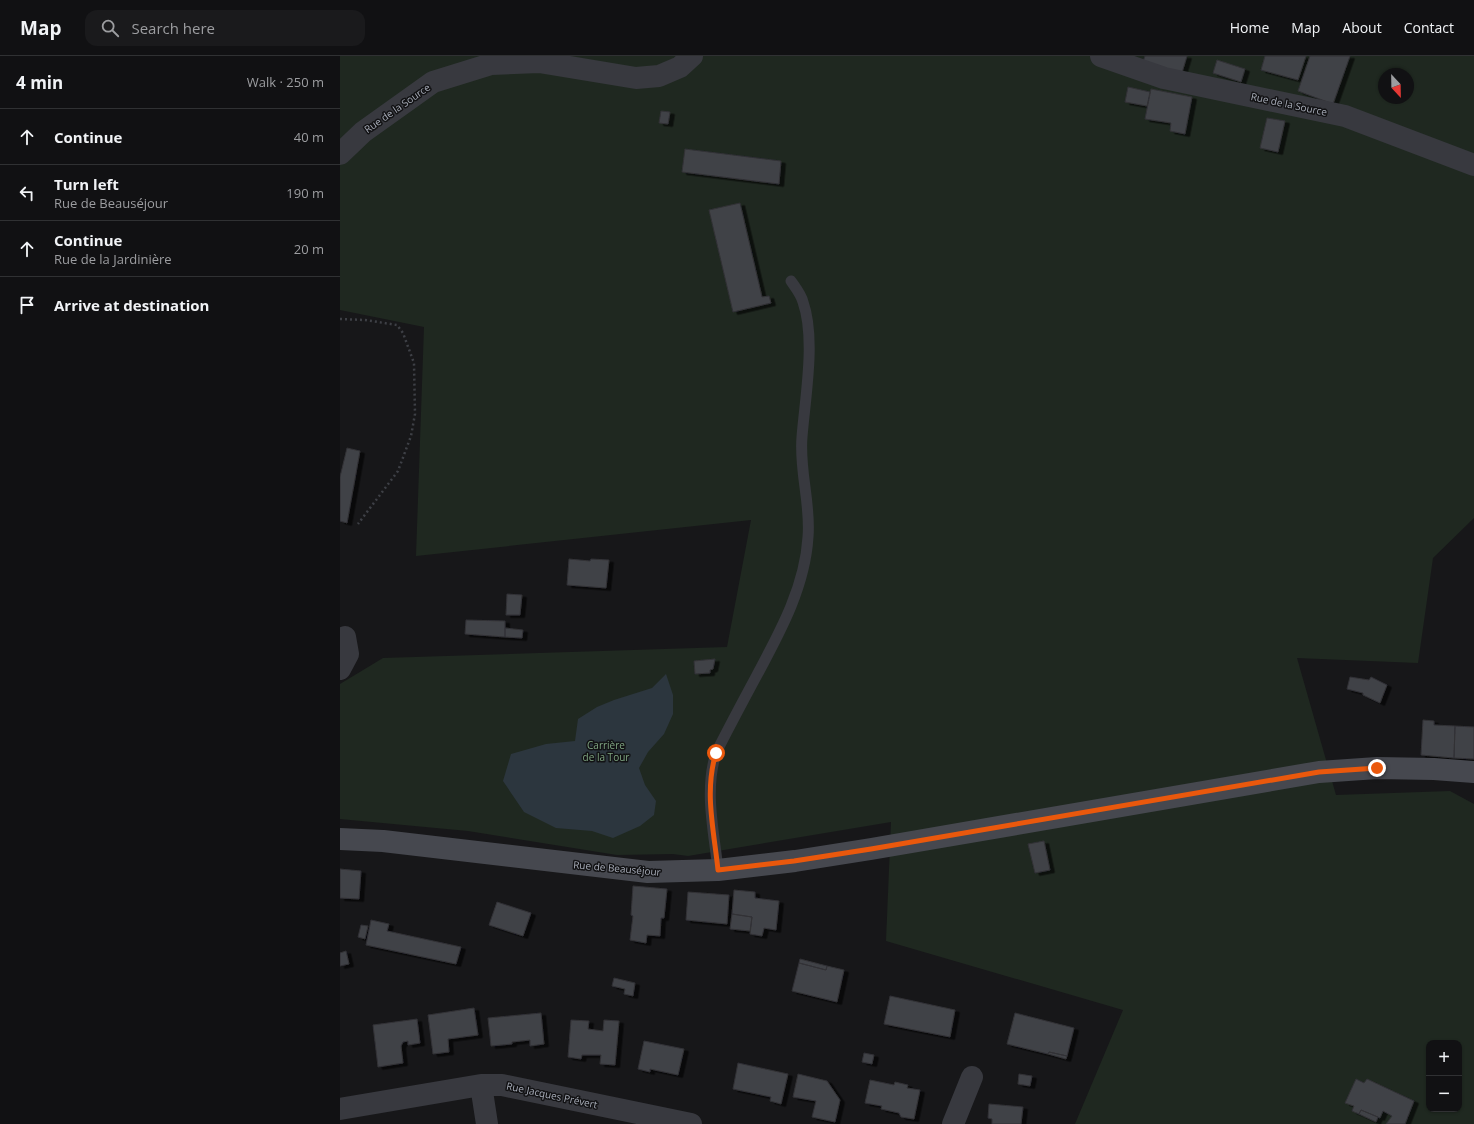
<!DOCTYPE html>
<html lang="en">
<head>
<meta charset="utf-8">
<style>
  :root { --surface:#111113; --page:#1a1a1c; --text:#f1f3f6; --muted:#9c9da0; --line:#303133 }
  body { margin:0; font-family:"Open Sans",sans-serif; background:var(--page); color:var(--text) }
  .controls { position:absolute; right:12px; bottom:12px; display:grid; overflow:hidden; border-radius:8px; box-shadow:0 1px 3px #0004 }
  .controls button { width:36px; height:36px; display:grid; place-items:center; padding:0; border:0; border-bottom:1px solid var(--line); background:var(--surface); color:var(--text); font:20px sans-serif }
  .compass { position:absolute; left:1038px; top:12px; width:36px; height:36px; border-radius:50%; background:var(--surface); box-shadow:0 1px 3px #0004; rotate:158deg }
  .stop { position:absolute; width:12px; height:12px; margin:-9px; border:3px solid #ea580c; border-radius:50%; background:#fff }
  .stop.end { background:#ea580c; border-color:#fff; box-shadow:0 1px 4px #0008 }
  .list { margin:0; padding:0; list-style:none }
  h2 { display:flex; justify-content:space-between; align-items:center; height:52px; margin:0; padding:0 16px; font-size:17px }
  h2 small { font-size:13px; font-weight:400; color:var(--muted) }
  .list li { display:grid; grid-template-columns:26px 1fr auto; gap:12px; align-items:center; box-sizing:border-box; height:56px; padding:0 16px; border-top:1px solid var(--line) }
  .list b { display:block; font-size:15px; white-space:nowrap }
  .list p { margin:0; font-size:13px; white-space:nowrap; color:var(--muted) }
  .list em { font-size:13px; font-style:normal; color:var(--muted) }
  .icon { flex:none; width:22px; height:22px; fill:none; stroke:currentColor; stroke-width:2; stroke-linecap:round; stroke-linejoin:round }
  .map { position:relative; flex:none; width:1134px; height:1068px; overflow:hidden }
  header { display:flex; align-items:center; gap:24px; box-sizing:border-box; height:56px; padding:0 20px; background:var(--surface); border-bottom:1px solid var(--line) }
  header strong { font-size:19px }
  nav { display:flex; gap:22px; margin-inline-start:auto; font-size:14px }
  .search { width:280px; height:36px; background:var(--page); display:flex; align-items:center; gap:10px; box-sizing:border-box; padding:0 14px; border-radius:12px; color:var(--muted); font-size:15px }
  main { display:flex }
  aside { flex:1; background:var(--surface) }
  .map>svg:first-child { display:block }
  .green { fill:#1f2820; fill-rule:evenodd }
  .water { fill:#2c363e }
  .building { fill:#414246; stroke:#313136; filter:url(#shadow) }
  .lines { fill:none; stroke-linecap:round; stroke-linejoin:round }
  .path { stroke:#3e4046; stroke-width:2.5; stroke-dasharray:2 3; stroke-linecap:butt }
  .lane { stroke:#38393f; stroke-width:11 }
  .street { stroke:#38393f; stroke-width:22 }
  .secondary { stroke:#46484f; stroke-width:22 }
  .route { stroke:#ea580c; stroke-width:5 }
  .labels { text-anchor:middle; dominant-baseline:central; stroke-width:3; stroke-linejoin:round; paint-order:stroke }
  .street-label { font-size:10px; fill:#a9aeba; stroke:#121214 }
  .park-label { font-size:10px; fill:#7fa582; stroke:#121214 }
</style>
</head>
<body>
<header>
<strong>Map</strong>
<div class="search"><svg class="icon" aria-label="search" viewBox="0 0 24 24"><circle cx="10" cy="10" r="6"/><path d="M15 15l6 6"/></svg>Search here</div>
<nav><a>Home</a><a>Map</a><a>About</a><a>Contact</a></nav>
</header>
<main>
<aside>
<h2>4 min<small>Walk · 250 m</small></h2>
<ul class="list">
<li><svg class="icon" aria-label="ahead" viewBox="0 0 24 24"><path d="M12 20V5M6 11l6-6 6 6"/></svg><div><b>Continue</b></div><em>40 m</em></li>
<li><svg class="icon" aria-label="left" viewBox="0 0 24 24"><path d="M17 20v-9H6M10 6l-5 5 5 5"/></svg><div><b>Turn left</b><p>Rue de Beauséjour</p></div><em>190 m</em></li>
<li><svg class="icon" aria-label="ahead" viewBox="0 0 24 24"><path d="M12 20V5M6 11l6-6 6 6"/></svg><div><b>Continue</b><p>Rue de la Jardinière</p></div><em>20 m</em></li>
<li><svg class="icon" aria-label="arrive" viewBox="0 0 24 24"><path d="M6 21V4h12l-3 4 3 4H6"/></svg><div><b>Arrive at destination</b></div></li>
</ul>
</aside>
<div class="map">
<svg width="1134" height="1068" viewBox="0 0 1134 1068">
  <defs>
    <filter id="shadow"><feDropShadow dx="4.5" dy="2.5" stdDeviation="0" flood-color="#0009"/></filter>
  </defs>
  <rect width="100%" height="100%" fill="#171719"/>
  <path class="green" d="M0,0H1134V462L1093,502L1078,607L957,602L996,739L1110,735L1134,748V1068H735L783,954L546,885L551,766L348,800L333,798L277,799L128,775L0,763V628L43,602L387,591L411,464L76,500L84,271L0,254ZM1044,18H1068V42H1044ZM1089,987H1119V1053H1089Z"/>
  <path class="water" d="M326,618L333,639V658L324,678L308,696L299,712L305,729L316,745L314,759L300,770L273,782L252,775L216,772L184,756L163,725L171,698L206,688L235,685L238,663L257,651L274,644L312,632Z"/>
  <path class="building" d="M805,0H847L841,20L802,8Z
    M925,0H966L958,24L921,14Z
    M970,0H1010L993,48L958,35Z
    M877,4L905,13L901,26L873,17Z
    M788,31L810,36L807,50L785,46Z
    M811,33L852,41L845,78L830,75L831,67L805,63Z
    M321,55L330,56L328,68L319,67Z
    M927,62L945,65L938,96L920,92Z
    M345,93L441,105L439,128L342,116Z
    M400,147L422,241L429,240L431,247L393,256L369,154Z
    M7,392L20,395L7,467L0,465V421Z
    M229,503L250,505L251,503L269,504L266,532L227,529Z
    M167,538L182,539L180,559H166Z
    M126,564L165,565V581L125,578Z
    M165,572L183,574L182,582L165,581Z
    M375,603L373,613L370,614V617L355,618L354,605Z
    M1010,621L1029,624L1031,621L1047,629L1040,647L1023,639V637L1007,633Z
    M1083,664L1094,665V669L1115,670L1114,702L1081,699Z
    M1115,670L1134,671V703L1114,702Z
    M704,785L710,814L695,817L688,788Z
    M0,813L21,815L19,843L0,842Z
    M293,830L327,833L324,862H321L320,880L307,879L306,887L290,884L293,860L291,859Z
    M394,834L415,836V842L439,845L436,874L424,872L422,880L410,878L412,861L392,858Z
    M348,836L389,839L387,868L346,864Z
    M157,846L191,857L183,880L149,869Z
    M392,858L412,861L410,875L390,873Z
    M31,864L49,868L47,875L121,891L116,908L26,889Z
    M21,869L28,870L25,883L18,881Z
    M6,895L9,908L0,910V897Z
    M460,903L487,910L486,914L459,907Z
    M459,907L486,914L487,910L504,914L497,946L452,935Z
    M274,922L295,927L293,940L284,938L285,933L272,930Z
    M550,940L615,954L610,981L544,968Z
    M134,952L138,979L108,983L109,996L93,998L88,959Z
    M201,957L204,988L190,990V984L172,986V988L151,990L148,962Z
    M675,957L734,972L727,1000L709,996L708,998L667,988Z
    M77,963L80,987L68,989V985L63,986L61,990L63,1007L38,1011L33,969Z
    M231,964L249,965L248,973L263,975L264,964L279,965L275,1009L260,1008L261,999H242L241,1003L228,1001Z
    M304,985L344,993L338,1019L310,1013V1016L298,1013Z
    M709,996L727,1000L726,1003L708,998Z
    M524,997L534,999L532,1008L522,1006Z
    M398,1007L448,1018L441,1048L430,1045L431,1041L393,1033Z
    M458,1018L487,1025L500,1044L495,1066L472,1061L476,1045L453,1041Z
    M679,1018L692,1020L690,1030L678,1028Z
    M1016,1023L1024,1027L1027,1023L1074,1045L1065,1068H1046L1052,1060L1043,1055L1040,1062L1021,1054L1019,1058L1012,1055L1014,1050L1005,1047Z
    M530,1024L554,1029L555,1026L568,1029L567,1032L580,1034L574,1063L561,1061L559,1057L541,1053L542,1050L525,1047Z
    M649,1048L683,1051L681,1068H652V1063L648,1062Z
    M1021,1054L1038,1061L1036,1066L1019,1058Z"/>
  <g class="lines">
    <path class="path" d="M0,263L25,264L57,269L63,277L74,307L75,358L71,380L58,415L18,468"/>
    <path class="lane" d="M378,814C374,775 364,735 376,697C389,671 403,645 417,619C440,576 465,531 468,481C471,448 459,415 462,381C465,342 476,283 463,246C461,238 455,231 451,225"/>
    <path class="street" d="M761,0L824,22L1005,60L1134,109
      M0,98L23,76L93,26L151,8L199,6L296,22L319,20L340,11L352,0
      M0,613L8,598L5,581
      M141,1029L147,1068
      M0,1053L141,1029H162L351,1068
      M613,1068L632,1021"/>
    <path class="secondary" d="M0,783L43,785L308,816L378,814L455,805L531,793L979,716L1037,712L1094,713L1134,716"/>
  </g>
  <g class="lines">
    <path class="route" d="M376,697C364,735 374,775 378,814L454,805L531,793L979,716L1037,712"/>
  </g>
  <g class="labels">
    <g class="street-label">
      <text transform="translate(949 48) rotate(12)">Rue de la Source</text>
      <text transform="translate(57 52) rotate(-35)">Rue de la Source</text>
      <text transform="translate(277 812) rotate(5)">Rue de Beauséjour</text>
      <text transform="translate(212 1039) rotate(12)">Rue Jacques Prévert</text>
    </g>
    <g class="park-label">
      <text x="266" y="689">Carrière<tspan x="266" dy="12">de la Tour</tspan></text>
    </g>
  </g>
</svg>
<div class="controls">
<button>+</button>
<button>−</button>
</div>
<svg class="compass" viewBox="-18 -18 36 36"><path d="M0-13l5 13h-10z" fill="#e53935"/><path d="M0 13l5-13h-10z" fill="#9c9da0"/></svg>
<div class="stop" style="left:376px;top:697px"></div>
<div class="stop end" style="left:1037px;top:712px"></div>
</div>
</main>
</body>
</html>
